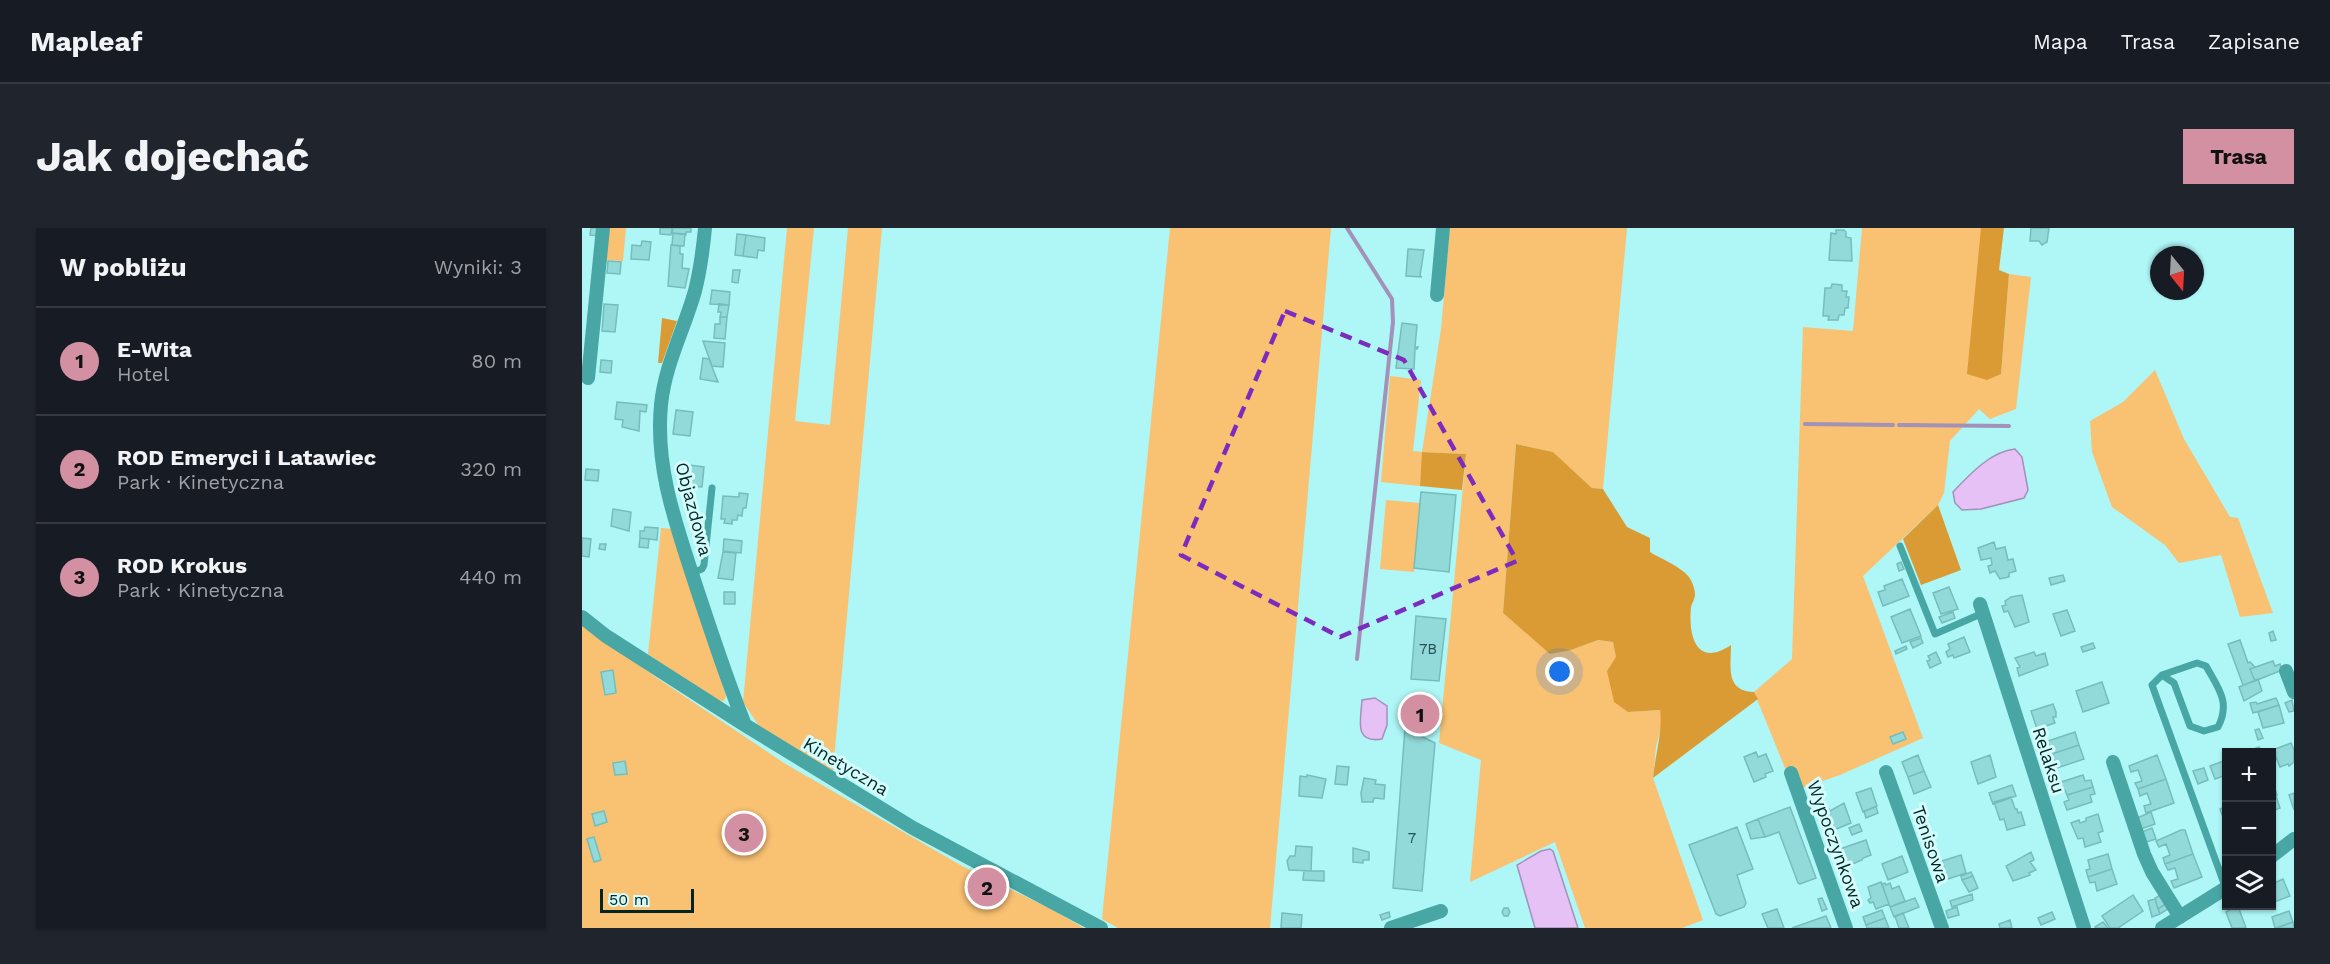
<!DOCTYPE html>
<html lang="pl">
<head>
<meta charset="utf-8">
<style>
  :root { --surface:#171b24; --page:#20242c; --text:#f1f3f6; --muted:#9ea1a6; --line:#363941; --accent:#d290a2 }
  body { margin:0; font-family:"Work Sans",sans-serif; background:var(--page); color:var(--text) }
  .controls { position:absolute; right:18px; bottom:18px; display:grid; overflow:hidden; border-radius:0px; box-shadow:0 2px 4px #0004 }
  .controls button { width:54px; height:54px; display:grid; place-items:center; padding:0; border:0; border-bottom:2px solid var(--line); background:var(--surface); color:var(--text); font:30px sans-serif }
  .compass { position:absolute; left:1568px; top:18px; width:54px; height:54px; border-radius:50%; background:var(--surface); box-shadow:0 2px 4px #0004; rotate:162deg }
  .scale { position:absolute; left:18px; bottom:15px; width:94px; box-sizing:border-box; padding-left:6px; border:3px solid #052525; border-top:0; font-size:16px; line-height:21px; white-space:nowrap; color:#052525; -webkit-text-stroke:4px #d4fefd; paint-order:stroke }
  .you { position:absolute; left:978px; top:444px; width:21px; height:21px; margin:-15px; border:4px solid #fff; border-radius:50%; background:#1a73e8; box-shadow:0 0 0 9px #1a73e833 }
  .badge { display:grid; place-items:center; width:39px; height:39px; border-radius:50%; background:var(--accent); color:#111; font-size:20px; font-weight:700 }
  .pin { position:absolute; translate:-50% -50%; border:3px solid #fff; box-shadow:0 2px 6px #0006 }
  .list { margin:0; padding:0; list-style:none }
  h2 { display:flex; justify-content:space-between; align-items:center; height:78px; margin:0; padding:0 24px; font-size:26px }
  h2 small { font-size:20px; font-weight:400; color:var(--muted) }
  .list li { display:grid; grid-template-columns:39px 1fr auto; gap:18px; align-items:center; box-sizing:border-box; height:108px; padding:0 24px; border-top:2px solid var(--line) }
  .list b { display:block; font-size:22px; white-space:nowrap }
  .list p { margin:0; font-size:20px; white-space:nowrap; color:var(--muted) }
  .list em { font-size:20px; font-style:normal; color:var(--muted) }
  .icon { flex:none; width:33px; height:33px; fill:none; stroke:currentColor; stroke-width:2; stroke-linecap:round; stroke-linejoin:round }
  .map { position:relative; flex:none; width:1712px; height:700px; overflow:hidden; border-radius:0px }
  header { display:flex; align-items:center; gap:36px; box-sizing:border-box; height:84px; padding:0 30px; background:var(--surface); border-bottom:2px solid var(--line) }
  header strong { font-size:28px }
  nav { display:flex; gap:33px; margin-inline-start:auto; font-size:21px }
  .intro { display:flex; align-items:center; justify-content:space-between; box-sizing:border-box; height:144px; padding:0 36px }
  h1 { margin:0; font-size:42px }
  .button { padding:15px 27px; border-radius:0px; background:var(--accent); color:#111; font-size:21px; font-weight:700 }
  main { display:flex; gap:36px; padding:0 36px }
  aside { flex:1; background:var(--surface); border-radius:0px; box-shadow:0 2px 4px #0004 }
  .map>svg:first-child { display:block }
  .green { fill:#f9c172 }
  .forest { fill:#db9b34 }
  .water { fill:#e5c1f6; stroke:#a292b7; stroke-width:1.5 }
  .lines { fill:none; stroke-linecap:round; stroke-linejoin:round }
  .stream { stroke:#a292b7; stroke-width:4 }
  .building { fill:#92dad9; stroke:#75bdbc; stroke-width:1.5 }
  .lane { stroke:#48a6a5; stroke-width:7 }
  .street { stroke:#48a6a5; stroke-width:14 }
  .marked { fill:none; stroke:#7b2cbf; stroke-width:4.5; stroke-dasharray:12 8; stroke-linejoin:round }
  .labels { text-anchor:middle; dominant-baseline:central; stroke-width:6; stroke-linejoin:round; paint-order:stroke }
  .number-label { font-size:15px; fill:#285252 }
  .street-label { font-size:18px; fill:#052525; stroke:#d4fefd }
</style>
</head>
<body>
<header>
<strong>Mapleaf</strong>
<nav><a>Mapa</a><a>Trasa</a><a>Zapisane</a></nav>
</header>
<div class="intro"><h1>Jak dojechać</h1><a class="button">Trasa</a></div>
<main>
<aside>
<h2>W pobliżu<small>Wyniki: 3</small></h2>
<ul class="list">
<li><span class="badge">1</span><div><b>E-Wita</b><p>Hotel</p></div><em>80 m</em></li>
<li><span class="badge">2</span><div><b>ROD Emeryci i Latawiec</b><p>Park · Kinetyczna</p></div><em>320 m</em></li>
<li><span class="badge">3</span><div><b>ROD Krokus</b><p>Park · Kinetyczna</p></div><em>440 m</em></li>
</ul>
</aside>
<div class="map">
<svg width="1712" height="700" viewBox="0 0 1712 700">
  <rect width="100%" height="100%" fill="#aef7f6"/>
  <path class="green" d="M24,0H44L41,33L21,32Z
    M205,0H232L213,193L248,197L266,0H300L251,543L177,498L161,474Z
    M588,0H749L688,700H536L520,691Z
    M868,0H1045L1021,261L1010,260L971,224L934,216L921,385L947,407L989,422L1016,412L1031,414L1046,484L1078,482L1080,495L1074,519L1071,550L1121,692L1100,700H1003L973,614L888,654L899,532L857,515L884,226L841,224L838,258L799,254L808,148L839,152L831,223L840,224L859,101Z
    M1280,0H1399L1419,146L1427,46L1449,49L1434,181L1408,191L1397,181L1368,213L1362,265L1356,277L1281,348L1341,510L1258,547L1220,560L1205,545L1172,464L1210,431L1221,99L1271,103Z
    M1573,142L1602,211L1648,289L1656,290L1691,385L1658,389L1639,327L1597,335L1583,317L1530,279L1510,224L1508,193L1541,174Z
    M804,272L838,275L832,344L798,341Z
    M79,300L90,301L144,468L142,473H138L108,456L66,426Z
    M0,396L78,452L202,535L380,638L467,680L502,700H0Z"/>
  <path class="forest" d="M1399,0H1422L1417,42L1427,46L1419,146L1405,152L1385,146Z
    M80,90L95,93L80,135H76Z
    M934,216L971,224L1010,260L1021,261L1045,299L1068,310V324C1079,331 1098,338 1107,349C1110,353 1113,361 1113,366C1113,371 1110,375 1109,379C1106,409 1115,440 1149,417C1149,439 1143,463 1172,464L1176,471L1071,550C1073,528 1081,503 1078,482L1046,484L1032,474L1025,443L1034,429L1031,414L1016,412L989,422L968,426L921,385Z
    M840,224L884,226L880,262L838,258Z
    M1356,277L1379,342L1339,357L1321,311Z"/>
  <path class="water" d="M1433,221L1440,229L1446,262L1442,270L1399,281L1380,282L1373,275L1371,264C1387,247 1409,223 1433,221Z
    M793,470L805,478V497L800,511C771,516 779,491 780,472Z
    M968,621L971,623L996,700H953L935,637L959,623Z"/>
  <g class="lines">
    <path class="stream" d="M765,0L810,71L811,94L775,431
      M1223,196L1311,197
      M1317,197L1427,198"/>
  </g>
  <path class="building" d="M9,0H18L17,8L8,7Z
    M78,0H90L89,7L78,6Z
    M91,0H109V4H104V7L90,5Z
    M1449,0H1467L1465,14L1460,17L1457,13H1448Z
    M1254,2H1262L1264,4V9L1269,10L1270,33L1247,32L1249,5L1254,6Z
    M91,5L103,6L102,18L90,17Z
    M155,6L164,7L161,28L153,27Z
    M164,7L183,10L182,23L176,22L175,30L161,28Z
    M60,13L69,14L67,32L49,31L50,17L59,18Z
    M89,17L98,18V26H101L100,40L107,41L103,60L86,58Z
    M826,21L842,22L838,48L840,49L824,48Z
    M26,33L39,34L38,46L25,45Z
    M151,42H158L156,55L150,54Z
    M1250,56L1260,57V63H1265L1264,69H1267L1266,80H1263L1262,87H1257L1256,92H1246L1247,88H1241L1243,60H1249Z
    M130,62L148,64L147,77L128,76Z
    M22,76L36,77L33,104L20,103Z
    M137,76L147,77L145,89H138L139,84H136Z
    M138,89H145L143,111L132,110L133,96H138Z
    M820,95L835,97L833,119H836L835,121H833L832,141L814,140Z
    M121,113L143,115L141,139L130,138Z
    M121,130L127,131L136,154L118,151Z
    M19,132L30,133L29,145L18,144Z
    M35,174L65,177L64,184L58,183L57,203L40,199L41,192L33,191Z
    M94,182L111,184L108,208L91,206Z
    M107,237L122,239L120,259L105,258Z
    M4,241L17,242L16,253L3,252Z
    M839,264L874,267L867,344L832,340Z
    M157,265L166,266L164,280H161L160,288L156,287L155,292H150V296L142,295L143,291H139L141,268L157,269Z
    M31,281L49,284L47,303L29,298Z
    M63,299L76,300L75,312L58,310V303H62Z
    M0,310L9,311L7,329L0,328Z
    M58,310L67,311L66,320L57,319Z
    M142,311L160,313L159,325L141,323Z
    M1412,314L1414,321L1423,319L1426,332L1431,331L1434,343L1427,345V349L1418,351L1413,343L1408,345L1406,338L1410,337L1409,330L1399,332L1396,320Z
    M18,316H24L23,322L17,321Z
    M141,324L154,325L151,352L136,350Z
    M1319,334L1322,341L1317,343L1315,336Z
    M1481,347L1483,353L1469,357L1467,350Z
    M1320,351L1327,368L1301,378L1296,364L1303,362L1302,358Z
    M1367,359L1376,381L1359,386L1351,365Z
    M142,364H153V376H142Z
    M1440,367L1447,394L1433,399L1426,383L1422,384L1420,378L1424,377L1423,373L1429,369Z
    M1328,381L1339,408L1320,415L1309,389Z
    M1485,382L1493,403L1479,408L1471,386Z
    M1371,384L1373,390L1360,395L1357,389Z
    M834,388L864,391L857,453L829,451Z
    M1691,403L1694,412L1689,413L1687,405Z
    M1382,409L1388,424L1372,430L1371,427L1366,429L1364,424L1368,421L1366,416Z
    M1339,410L1341,415L1331,420L1328,414Z
    M1658,412L1666,435L1668,434L1673,439L1668,441L1673,453L1661,457L1646,416Z
    M1511,415L1513,420L1501,424L1499,419Z
    M1324,418L1325,421L1314,426L1313,423Z
    M1354,424L1359,435L1348,440L1345,433L1348,432L1346,428Z
    M1452,424L1454,428L1463,425L1466,437L1437,448L1435,440L1438,439L1433,430Z
    M1691,433L1693,438L1698,436L1700,442L1673,453L1668,441Z
    M31,442L34,465L23,467L19,444Z
    M1676,451L1680,463L1662,473L1657,459Z
    M1520,454L1527,475L1501,484L1494,463Z
    M1694,470L1697,477L1671,485L1668,475L1674,474L1675,476Z
    M1710,472L1712,483L1707,484L1703,475Z
    M1471,476L1474,484V489H1471L1473,495L1455,501L1449,483Z
    M1697,477L1702,495L1681,500L1676,484Z
    M823,500L853,515L840,663L811,660Z
    M1677,501L1681,510L1676,512L1673,502Z
    M1321,504L1324,511L1311,516L1308,509Z
    M1493,504L1497,517L1470,526L1466,513Z
    M1709,515L1712,522V534L1707,538L1706,536L1698,539L1691,522Z
    M1497,517L1502,531L1475,540L1470,526Z
    M1677,519L1679,524H1664Z
    M1174,524L1176,529L1184,526L1191,543L1183,546L1184,549L1172,554L1162,529Z
    M1336,527L1342,543L1326,549L1320,534Z
    M1408,527L1414,549L1396,556L1389,534Z
    M1575,527L1584,551L1556,561L1553,555L1560,553L1556,542L1549,544L1547,538Z
    M1644,532V547L1633,551L1628,538Z
    M43,533L45,546L33,547L31,535Z
    M755,538L767,539L765,557L753,556Z
    M1622,540L1626,552L1616,556L1611,543Z
    M1342,543L1349,559L1332,566L1326,549Z
    M725,547L744,551L740,570L717,568L718,548L725,549Z
    M1501,547L1503,553L1509,552L1511,559L1485,567L1483,562L1479,563L1476,555Z
    M782,550L794,552L793,556L803,557L802,571L792,570L791,574H780L779,565Z
    M1584,551L1592,575L1564,585L1562,578L1569,576L1565,565L1558,568L1556,561Z
    M1690,552L1695,567L1690,569Z
    M1430,557L1434,568L1411,576L1407,565Z
    M1511,559L1513,566L1508,567L1510,574L1485,582L1482,574L1487,572L1485,567Z
    M1289,560L1295,578L1281,584L1274,565Z
    M1712,565V582L1707,567Z
    M1694,568L1698,580L1690,583V569Z
    M1429,569L1433,581H1435L1436,585L1439,584L1443,597L1425,602L1422,591L1418,592L1412,574Z
    M1262,575L1269,595L1247,604L1240,583L1247,581L1248,583Z
    M1644,578V597L1638,581Z
    M1208,579L1234,650L1218,656L1216,655L1197,604L1183,609L1176,591Z
    M1294,579L1296,585L1284,590L1282,583Z
    M22,583L25,594L13,598L10,586Z
    M1569,584L1573,596L1559,601L1555,590Z
    M1516,586L1521,603L1516,605L1519,614L1503,619L1501,610L1496,611L1489,595L1497,592L1498,595L1504,593V590Z
    M1176,591L1183,609L1169,611L1164,596Z
    M1277,596L1280,603L1270,607L1267,600Z
    M1155,599L1171,641L1155,647L1164,675L1162,679L1138,688L1134,686L1107,617Z
    M1570,600L1574,611L1564,614L1560,604Z
    M1599,602H1603L1611,626L1583,636L1581,630L1588,627L1584,616L1577,619L1574,613Z
    M12,609L19,632L12,634L5,611Z
    M1284,612L1289,627L1281,630L1280,632L1261,640L1258,632H1260L1255,622Z
    M714,618L730,619L729,643L707,642L705,633L708,628H713Z
    M771,620L787,624V632H781V635L771,634Z
    M1449,624L1452,632L1448,634L1454,642L1447,645L1448,647L1431,653L1424,638Z
    M1526,626L1530,641L1506,649L1504,642L1508,641L1506,632Z
    M1611,626L1620,649L1592,660L1589,653L1596,651L1593,640L1586,642L1583,636Z
    M1379,627L1384,645L1366,651L1360,633Z
    M1320,628L1326,644L1306,652L1300,636Z
    M1530,641L1535,656L1515,663L1513,654L1508,655L1506,649Z
    M722,643H742V653L721,652Z
    M1389,644L1391,648L1380,652L1379,648Z
    M1391,648L1396,660L1387,664L1380,652Z
    M1701,651L1708,668L1690,675V656Z
    M1299,654L1307,676L1294,681L1291,674L1288,675L1286,672L1289,670L1286,659Z
    M1303,655L1304,657L1308,655L1310,661L1317,658L1323,673L1308,679L1300,656Z
    M1390,666L1391,672L1370,679L1368,673Z
    M1580,666L1585,675L1576,681L1573,670Z
    M1551,667L1561,683L1536,700H1528L1520,688Z
    M1240,670L1245,681L1240,683L1236,671Z
    M1333,670L1337,679L1312,689L1308,679Z
    M1573,671L1578,686L1570,689L1566,673Z
    M1583,676L1586,681L1578,686L1576,681Z
    M1654,678H1656L1664,700H1650L1644,684Z
    M1375,679L1377,687L1366,690L1364,683Z
    M922,680H926L928,684L926,688H922L920,684Z
    M1195,681L1202,700H1186L1180,686Z
    M1300,682L1303,690L1284,697L1281,689Z
    M1707,683L1711,694L1693,700L1690,689Z
    M807,684L808,689L800,692L798,687Z
    M1470,684L1473,691L1459,697L1456,690Z
    M700,685L720,687L719,700H699Z
    M1321,685L1327,700H1317L1313,688Z
    M1244,688L1249,700H1210Z
    M1303,690L1307,700H1285L1284,697Z
    M1428,692L1430,700H1418L1417,696Z
    M1521,694L1526,700H1514L1513,699Z
    M1711,694L1712,700H1695Z"/>
  <g class="lines">
    <path class="lane" d="M1318,318L1353,406L1401,385
      M110,345L120,341L122,337L130,260
      M1580,447L1615,435L1624,438C1636,460 1649,474 1636,499L1622,503L1608,498L1592,455L1580,447L1570,457L1644,661"/>
    <path class="street" d="M123,0C121,21 118,43 113,63C102,102 83,136 79,177C73,240 94,296 113,355C129,403 144,450 163,497
      M855,67L861,0
      M6,150L21,0
      M1398,376L1502,700
      M0,389L24,408L163,497L331,600L519,700
      M1704,443L1712,464
      M1531,534L1562,626L1570,644L1598,689
      M1304,544L1360,700
      M1209,545L1264,700
      M1690,628L1712,611
      M809,700L859,683
      M1580,700L1644,660"/>
  </g>
  <path class="marked" d="M703,83L822,132L935,333L758,409L599,327Z"/>
  <g class="labels">
    <g class="number-label">
      <text x="846" y="421">7B</text>
      <text x="830" y="610">7</text>
    </g>
    <g class="street-label">
      <text transform="translate(112 281) rotate(75)">Objazdowa</text>
      <text transform="translate(1467 532) rotate(72)">Relaksu</text>
      <text transform="translate(264 538) rotate(31)">Kinetyczna</text>
      <text transform="translate(1254 616) rotate(70)">Wypoczynkowa</text>
      <text transform="translate(1349 616) rotate(71)">Tenisowa</text>
    </g>
  </g>
</svg>
<div class="controls">
<button>+</button>
<button>−</button>
<button><svg class="icon" aria-label="layers" viewBox="0 0 24 24"><path d="M12 4l9 5-9 5-9-5zM3 14l9 5 9-5"/></svg></button>
</div>
<svg class="compass" viewBox="-18 -18 36 36"><path d="M0-13l5 13h-10z" fill="#e53935"/><path d="M0 13l5-13h-10z" fill="#9ea1a6"/></svg>
<div class="scale">50 m</div>
<div class="you"></div>
<div class="pin badge" style="left:838px;top:486px">1</div>
<div class="pin badge" style="left:405px;top:659px">2</div>
<div class="pin badge" style="left:162px;top:605px">3</div>
</div>
</main>
</body>
</html>
